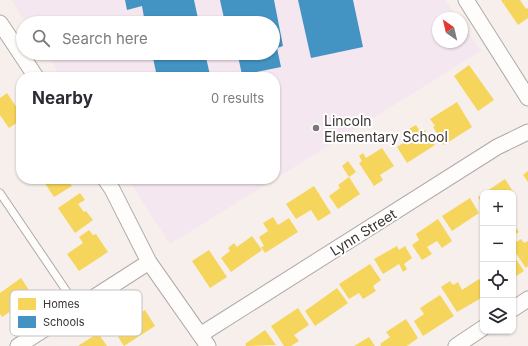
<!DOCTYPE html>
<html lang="en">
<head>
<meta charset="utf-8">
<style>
  :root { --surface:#fff; --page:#f7f7f7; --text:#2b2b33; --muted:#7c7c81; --line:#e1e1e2 }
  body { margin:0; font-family:Inter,sans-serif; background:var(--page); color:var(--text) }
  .controls { position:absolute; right:12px; bottom:12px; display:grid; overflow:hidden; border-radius:8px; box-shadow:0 1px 3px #0004 }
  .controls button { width:36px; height:36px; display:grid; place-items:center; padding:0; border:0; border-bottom:1px solid var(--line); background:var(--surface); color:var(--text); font:20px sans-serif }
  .compass { position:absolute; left:432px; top:12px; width:36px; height:36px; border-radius:50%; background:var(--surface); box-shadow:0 1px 3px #0004; rotate:326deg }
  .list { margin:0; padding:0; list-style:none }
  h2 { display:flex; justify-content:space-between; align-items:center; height:52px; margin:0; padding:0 16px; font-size:17px }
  h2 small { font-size:13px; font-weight:400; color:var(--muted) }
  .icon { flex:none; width:22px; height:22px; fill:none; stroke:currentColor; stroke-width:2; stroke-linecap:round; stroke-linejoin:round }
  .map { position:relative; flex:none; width:528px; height:346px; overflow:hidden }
  .search { position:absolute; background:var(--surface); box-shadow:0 1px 3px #0004; left:16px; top:16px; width:264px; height:44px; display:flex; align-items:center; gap:10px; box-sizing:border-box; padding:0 14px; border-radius:22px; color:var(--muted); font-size:15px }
  .panel { position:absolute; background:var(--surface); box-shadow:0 1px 3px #0004; left:16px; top:72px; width:264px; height:112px; border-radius:16px }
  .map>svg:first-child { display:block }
  .education { fill:#f4e7f0 }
  .homes { fill:#f6d55c }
  .schools { fill:#4393c3 }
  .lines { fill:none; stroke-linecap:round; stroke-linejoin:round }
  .lane-casing { stroke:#afa9a7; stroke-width:9 }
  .street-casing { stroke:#afa9a7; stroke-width:17 }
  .lane { stroke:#fefdfc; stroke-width:7 }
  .street { stroke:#fefdfc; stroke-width:15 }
  .poi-dot { fill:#7c7674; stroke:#fff; stroke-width:1.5 }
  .labels { text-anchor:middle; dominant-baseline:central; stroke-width:4; stroke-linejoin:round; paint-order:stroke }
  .poi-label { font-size:14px; fill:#3a3533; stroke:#fff; text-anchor:start }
  .street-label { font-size:14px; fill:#3a3533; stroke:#fff }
  .key { fill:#fff; stroke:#c4c2c2; stroke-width:1 }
  .key-label { font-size:11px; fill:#3a3533 }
</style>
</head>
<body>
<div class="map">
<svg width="528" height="346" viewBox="0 0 528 346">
  <rect width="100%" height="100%" fill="#f7efec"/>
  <path class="education" d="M11,0H445L458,18H438V42H462V24L481,51L275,179V77H61L46,53H273V23H26Z
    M128,179H275L170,244Z"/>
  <path class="homes" d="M501,0H520L526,9L528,8V18L518,25Z
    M469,65L494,100L478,111L454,76Z
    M7,93L17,108L19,106L21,108V120L9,128L0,115V98Z
    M457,102L472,127L444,145L433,127L435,126L430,119Z
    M416,125L421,133L425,130L435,145L407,163L397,147L411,138L407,130Z
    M21,129V140L16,133Z
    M382,148L394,166L380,175L383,180L374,186L359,163L362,161L359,156L363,153L366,158Z
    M348,161L356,172L349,177L342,166Z
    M528,171V182L523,175Z
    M349,177L360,194L338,209L329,196L340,188L338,185Z
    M42,179H67L72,186L54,197Z
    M505,179L514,193H484Z
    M314,186L331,213L318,221L311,210L296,219L286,204Z
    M80,193L85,200L78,204L84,212L86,211L93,220L75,233L58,208Z
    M483,194V205L478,197Z
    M470,198L479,213L452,231L442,216Z
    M273,217L278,225L289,218L298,232L265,253L261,247L264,246L259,237L268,231L263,223Z
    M438,219L452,241L442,248L437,241L427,247L432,254L422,260L412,245L419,240L416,234Z
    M514,225L519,232L513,236V226Z
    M89,230L93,235L96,234L108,252L79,271L67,254L83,243L79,237Z
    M252,236L262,250L231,272L221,258L230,251L228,248L234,243L237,247Z
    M521,239L524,243L528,241V266L526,268L513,249V244Z
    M397,246L399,250L405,246L412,258L404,264L407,269L403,272L399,264L383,274L374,259Z
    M209,250L227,277L210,288L192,261Z
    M513,255L524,271L513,278Z
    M370,264L381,280L373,286L376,291L363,299L359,293L349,299L339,284Z
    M21,278L31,293L28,295L33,303L21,311L16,304L9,309L11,311L2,317L0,314V293Z
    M479,279L483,285V297L457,312L441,287L450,281L453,285L458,282L462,290Z
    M337,288L348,303L315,326L305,311Z
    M440,295L454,316L423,336L414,321L424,314L420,308Z
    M298,308L309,325L294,335L299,341L291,346H284L271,326Z
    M145,310L155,326L124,346L111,326L129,313L132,318Z
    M406,319L418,338L407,346H381L380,344L390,337L386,332Z
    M265,330L276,345L246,346L245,344Z
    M98,333L107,346H78Z
    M369,337L375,346H354Z"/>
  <path class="schools" d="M125,0H194L199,23H145L142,6L127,10Z
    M220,0H274L283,46L277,48L281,67L242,75L238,56L232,58L231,53H273V23H225Z
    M298,0H353L363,47L311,58Z
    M152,53H205L210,75L204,77H157Z"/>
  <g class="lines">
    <g class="lane-casing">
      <path id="lane" d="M0,193L78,308"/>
    </g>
    <g class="street-casing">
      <path id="street" d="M466,0L528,98
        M0,23L36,77
        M105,179L112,189L149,262L208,346
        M513,309L528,299
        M200,335L497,147L528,132
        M18,346L149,262
        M456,346L483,328"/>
    </g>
    <use href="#lane" class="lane"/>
    <use href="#street" class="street"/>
  </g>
  <circle class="poi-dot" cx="316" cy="128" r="4"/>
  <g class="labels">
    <g class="poi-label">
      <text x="324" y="120">Lincoln<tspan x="324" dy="16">Elementary School</tspan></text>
    </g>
    <g class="street-label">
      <text transform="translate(363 232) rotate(-32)">Lynn Street</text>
    </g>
  </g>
  <rect x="10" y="290" width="132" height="46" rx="6" class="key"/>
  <rect x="18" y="298" width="18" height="12" fill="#f6d55c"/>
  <rect x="18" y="316" width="18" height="12" fill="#4393c3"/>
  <g class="key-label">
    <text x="43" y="308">Homes</text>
    <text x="43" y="326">Schools</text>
  </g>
</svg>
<div class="controls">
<button>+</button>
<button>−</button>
<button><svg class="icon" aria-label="locate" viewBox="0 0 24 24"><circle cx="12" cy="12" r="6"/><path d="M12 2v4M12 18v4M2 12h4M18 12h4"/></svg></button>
<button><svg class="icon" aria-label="layers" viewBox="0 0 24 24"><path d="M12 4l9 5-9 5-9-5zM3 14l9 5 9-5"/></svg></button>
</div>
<svg class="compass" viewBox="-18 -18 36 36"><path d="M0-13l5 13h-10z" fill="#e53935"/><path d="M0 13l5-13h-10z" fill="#7c7c81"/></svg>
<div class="search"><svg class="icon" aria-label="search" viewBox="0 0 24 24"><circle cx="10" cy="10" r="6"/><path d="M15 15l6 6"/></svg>Search here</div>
<section class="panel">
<h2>Nearby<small>0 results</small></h2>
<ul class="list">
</ul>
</section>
</div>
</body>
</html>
